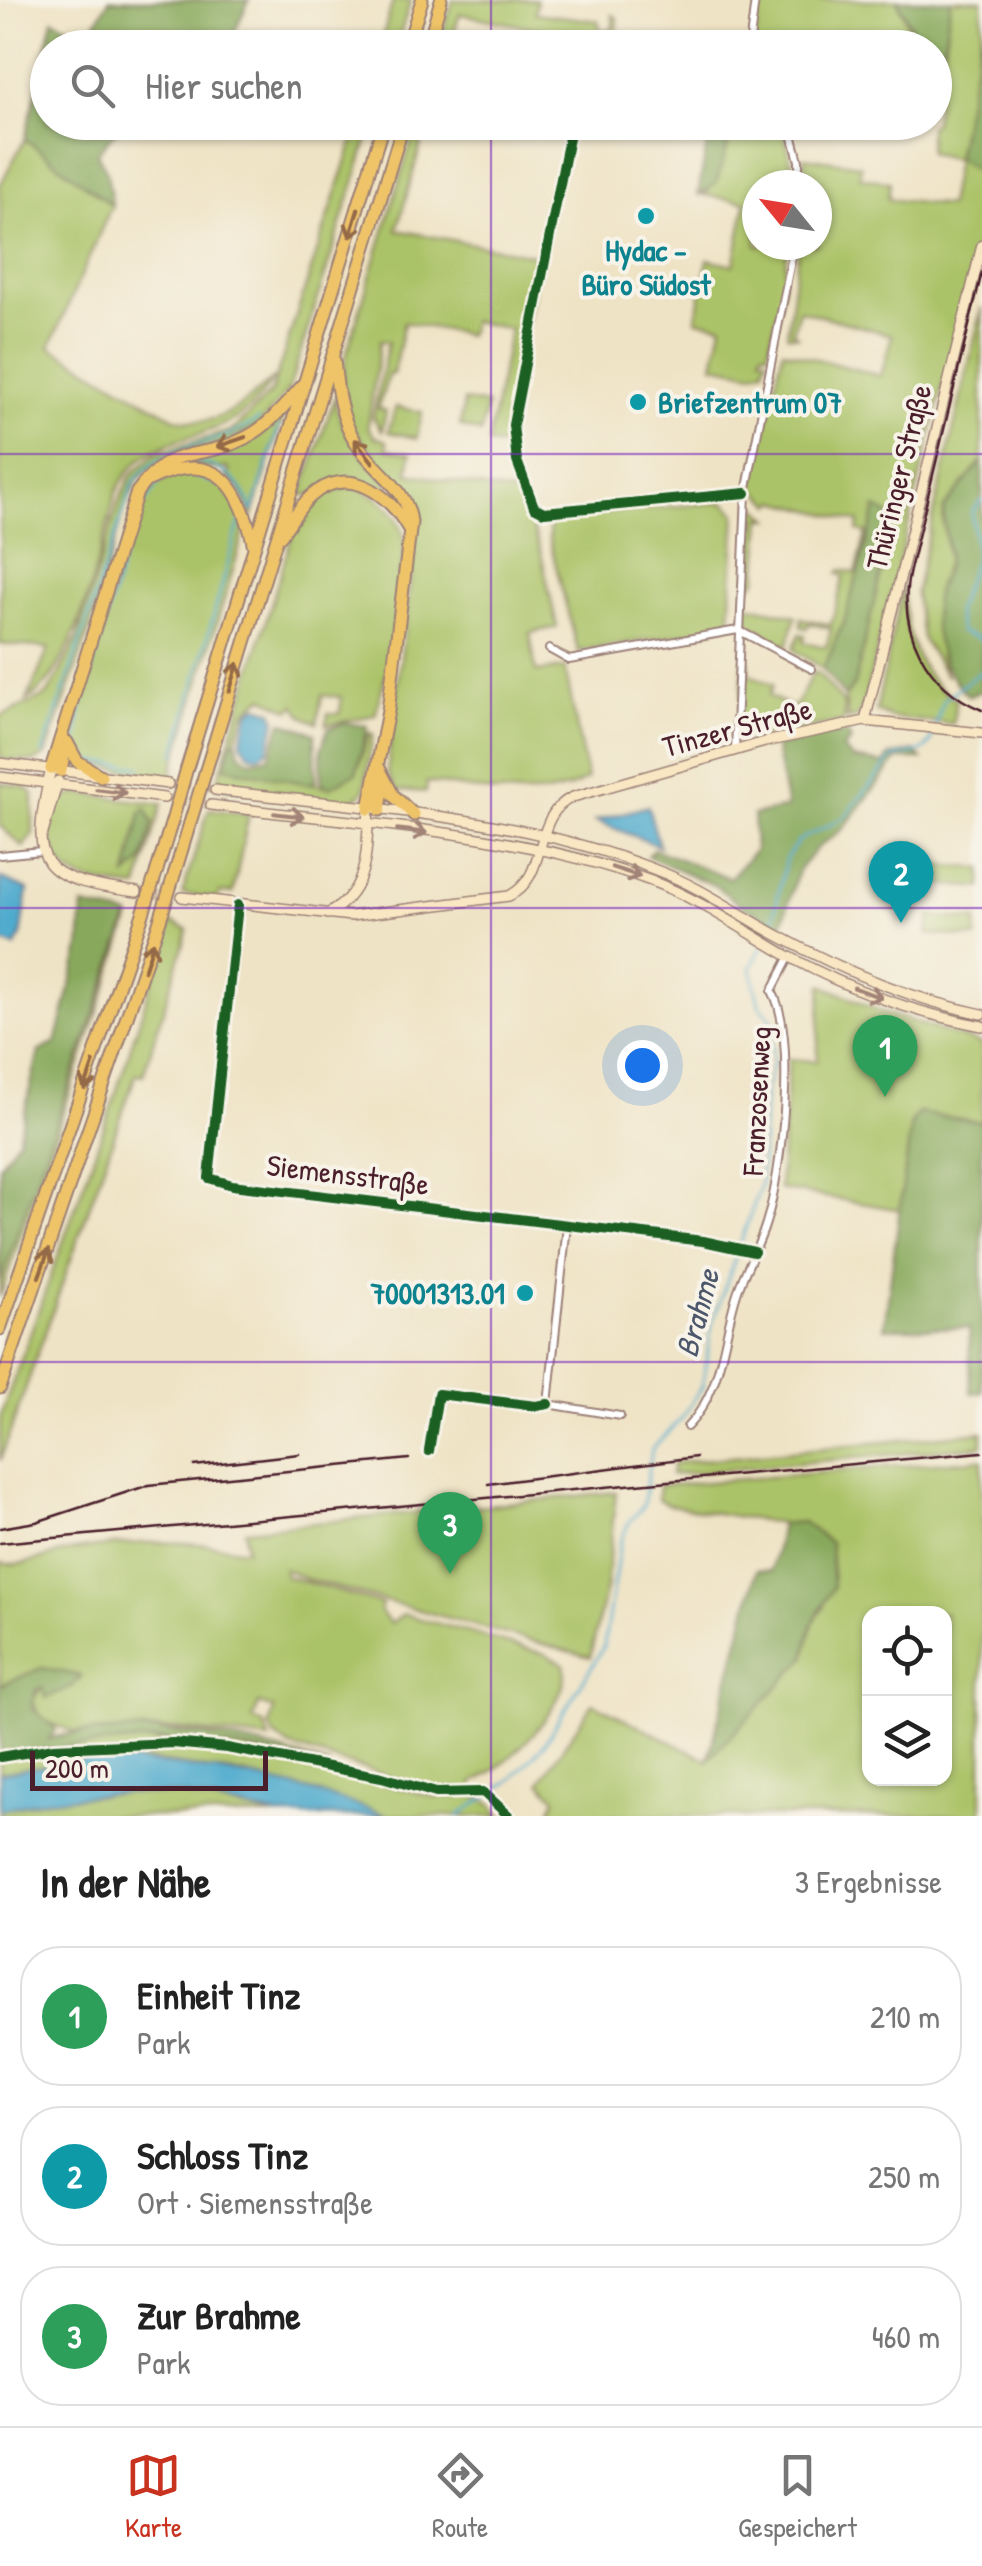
<!DOCTYPE html>
<html lang="de">
<head>
<meta charset="utf-8">
<style>
  :root { --surface:#fff; --page:#f6f6f6; --text:#222; --muted:#767676; --line:#e0e0e0; --accent:#c8321e }
  body { margin:0; font-family:"Patrick Hand",sans-serif; background:var(--page); color:var(--text) }
  .controls { position:absolute; right:30px; bottom:30px; display:grid; overflow:hidden; border-radius:20px; box-shadow:0 2px 8px #0004 }
  .controls button { width:90px; height:90px; display:grid; place-items:center; padding:0; border:0; border-bottom:2px solid var(--line); background:var(--surface); color:var(--text); font:50px sans-serif }
  .compass { position:absolute; left:742px; top:170px; width:90px; height:90px; border-radius:50%; background:var(--surface); box-shadow:0 2px 8px #0004; rotate:300deg }
  .scale { position:absolute; left:30px; bottom:25px; width:238px; box-sizing:border-box; padding-left:10px; border:5px solid #4a1f2b; border-top:0; font-size:28px; line-height:35px; white-space:nowrap; color:#4a1f2b; -webkit-text-stroke:8px #f7f3e8; paint-order:stroke }
  .you { position:absolute; left:642px; top:1065px; width:35px; height:35px; margin:-25px; border:8px solid #fff; border-radius:50%; background:#1a73e8; box-shadow:0 0 0 15px #1a73e833 }
  .badge { display:grid; place-items:center; width:65px; height:65px; border-radius:50%; background:var(--accent); color:#fff; font-size:32px; font-weight:700 }
  .pin { position:absolute; translate:-50% -82px; filter:drop-shadow(0 2px 5px #0008) }
  .pin::after { content:''; position:absolute; top:52px; width:35px; height:30px; background:inherit; clip-path:polygon(0 0,100% 0,50% 100%) }
  .list { margin:0; padding:0; list-style:none }
  h2 { display:flex; justify-content:space-between; align-items:center; height:130px; margin:0; padding:0 40px; font-size:42px }
  h2 small { font-size:32px; font-weight:400; color:var(--muted) }
  .list li { display:grid; grid-template-columns:65px 1fr auto; gap:30px; align-items:center; box-sizing:border-box; height:140px; margin:0 20px 20px; padding:0 20px; border:2px solid var(--line); border-radius:40px }
  .list b { display:block; font-size:38px; white-space:nowrap }
  .list p { margin:0; font-size:32px; white-space:nowrap; color:var(--muted) }
  .list em { font-size:32px; font-style:normal; color:var(--muted) }
  .icon { flex:none; width:55px; height:55px; fill:none; stroke:currentColor; stroke-width:2; stroke-linecap:round; stroke-linejoin:round }
  .map { position:relative; flex:none; width:982px; height:1816px; overflow:hidden }
  .search { position:absolute; background:var(--surface); box-shadow:0 2px 8px #0004; left:30px; right:30px; top:30px; height:110px; display:flex; align-items:center; gap:25px; box-sizing:border-box; padding:0 35px; border-radius:55px; color:var(--muted); font-size:38px }
  .sheet { height:610px; background:var(--surface) }
  nav { display:flex; justify-content:space-around; align-items:center; box-sizing:border-box; height:140px; border-top:2px solid var(--line); background:var(--surface); font-size:28px; color:var(--muted) }
  nav a { display:grid; justify-items:center; gap:5px }
  nav .on { color:var(--accent) }
  .map>svg:first-child { display:block }
  .green { fill:#abc368; stroke:#7a714a; stroke-width:2.5; fill-rule:evenodd }
  .forest { fill:#88a95c; stroke:#696444; stroke-width:2.5 }
  .water { fill:#50abce; stroke:#4d657c; stroke-width:2.5 }
  .lines { fill:none; stroke-linecap:round; stroke-linejoin:round }
  .stream { stroke:#50abce; stroke-width:2.5 }
  .secondary-tunnel { stroke:#cebca6; stroke-width:9; stroke-dasharray:9 4.5; stroke-linecap:butt }
  .street-casing { stroke:#9c8178; stroke-width:10 }
  .secondary-casing { stroke:#9c8178; stroke-width:12 }
  .highway-casing { stroke:#9c8178; stroke-width:15 }
  .street { stroke:#fff; stroke-width:6 }
  .secondary { stroke:#f9e7c3; stroke-width:9 }
  .highway { stroke:#efc469; stroke-width:11 }
  .tram { stroke:#4a1f2b; stroke-width:2.5 }
  .rail { stroke:#4a1f2b; stroke-width:2.5 }
  .highway-bridge-casing { stroke:#9c8178; stroke-width:15; stroke-linecap:butt }
  .highway-bridge { stroke:#efc469; stroke-width:11 }
  .cycleway-casing { stroke:#f7f3e8; stroke-width:16 }
  .cycleway { stroke:#1b5e20; stroke-width:10 }
  .oneway { stroke:#946947 }
  .oneway2 { stroke:#a28377 }
  .grid { fill:none; stroke:#7b2cbf; stroke-width:2.5; stroke-opacity:0.55 }
  .culture-dot { fill:#0f9aa8; stroke:#f7f3e8; stroke-width:4 }
  .labels { text-anchor:middle; dominant-baseline:central; stroke-width:8; stroke-linejoin:round; paint-order:stroke }
  .culture-label { font-size:30px; font-weight:bold; fill:#0d838f; stroke:#f7f3e8 }
  .street-label { font-size:30px; fill:#4a1f2b; stroke:#f7f3e8 }
  .water-label { font-size:32px; font-style:italic; fill:#4c576c; stroke:#f7f3e8 }
</style>
</head>
<body>
<div class="map">
<svg width="982" height="1816" viewBox="0 0 982 1816">
  <rect width="100%" height="100%" fill="#f7f3e8"/>
  <filter id="ink" filterUnits="userSpaceOnUse"><feTurbulence type="fractalNoise" baseFrequency=".01" numOctaves="2"/><feDisplacementMap in="SourceGraphic" scale="20" xChannelSelector="R" yChannelSelector="G"/><feConvolveMatrix kernelMatrix="1 2 1 2 8 2 1 2 1" color-interpolation-filters="sRGB"/></filter>
  <filter id="wash" filterUnits="userSpaceOnUse"><feTurbulence type="fractalNoise" baseFrequency=".0048" numOctaves="4" result="noise"/><feDisplacementMap in="SourceGraphic" scale="40" xChannelSelector="R" yChannelSelector="G"/><feGaussianBlur stdDeviation="2.25" result="paint"/><feColorMatrix in="noise" values="0 0 0 0 0 0 0 0 0 0 0 0 0 0 0 0 0 1.4 0 .05"/><feComposite in="paint" operator="in"/></filter>
  <g filter="url(#wash)">
    <rect width="100%" height="100%" fill="#efe3c5"/>
    <path class="green" d="M393,0H411L396,47H380Z
      M453,0H537L535,13L598,21L601,31L613,28V15L617,18L618,37L586,38L460,14L449,47H438Z
      M760,0H897L913,37L754,48Z
      M951,0H982V30L956,158L977,170L982,165V228L863,707L857,717L848,720L845,697L855,683L874,519L843,626C833,638 834,655 822,668L793,649L800,634L805,635L804,642L826,647L831,629L809,623L807,628L801,627V618L831,625L844,576L838,573L841,570L856,573L866,533L858,531L859,522L776,501L773,505L752,486L783,350L881,376L892,335L799,310L793,332L797,336L787,335L799,245H817V185H804V157L861,165L860,177L890,182L888,199L948,206L956,159L929,153V126L934,122Z
      M359,123H373L289,389L259,426L223,443L167,456L138,479L124,509L91,625L46,755L34,762L0,759V716L46,696L56,680L76,641L117,506L131,475L155,454L233,430L271,393Z
      M417,123H427L397,230L540,256L510,406L508,447L488,444L510,329L472,321L468,335L404,322L393,374H389L378,408L386,411L382,431L373,417L388,342L380,341L368,427L375,437L387,441V449L411,453L408,473L522,495L541,553L557,627L530,633L536,672L565,668L587,779C543,807 475,789 427,782L426,792L397,790L387,772L417,525L414,510L348,421L342,385L346,355Z
      M728,123H782L792,165L791,185H757V245H787L783,292L768,352L762,351L761,356L767,358L764,369L753,373L714,365L722,325L696,320L708,259L734,265L746,202L698,194L708,192Z
      M25,139L112,205L50,347L175,418C216,431 244,404 274,377C227,460 151,415 116,493C100,547 77,673 27,700L49,648L0,644V185Z
      M982,307V461L944,508L943,519L948,559L939,583L940,658L947,677L922,638L915,594Z
      M335,396C340,449 388,469 405,514C373,469 351,482 305,496L302,493Z
      M464,401L487,405L481,433L460,426Z
      M396,407L422,412L417,438L388,432Z
      M284,414L252,518L239,489L226,476L230,471L227,468C216,472 183,463 160,468L229,449Z
      M179,471C225,475 231,487 245,529L170,780L83,762L72,739L130,523L146,491Z
      M355,487C381,497 402,513 405,543L389,663L375,715L326,725L328,713L340,714L341,697L322,695L317,723L304,717L295,705L290,710L263,697L246,711L226,767L330,787L356,773L369,733L373,734L364,792L351,802L216,786L296,522C313,499 325,489 355,487Z
      M724,502L736,513L730,621L709,630L578,651L549,539L550,522L556,517Z
      M754,504L770,519L762,518L757,580L750,586Z
      M903,584C904,629 914,675 956,700L953,724L892,718L876,711Z
      M746,605L796,616L787,646L748,623Z
      M743,662H749V674L773,685L769,696L794,708L814,672L818,673L844,704V722L750,738L740,721Z
      M0,783L26,787L33,794V834L23,847L0,826Z
      M79,793L162,804L138,888C120,886 99,885 82,879C48,866 42,826 61,798Z
      M209,809L249,814L233,893H219L218,899L182,894Z
      M935,865L982,868V888L934,884Z
      M131,916L0,1297V1282L116,944Z
      M930,916L977,920L976,938L928,934Z
      M171,922L188,930L143,1075L136,1074L0,1461V1418L114,1099Z
      M822,985L878,1010L982,1044V1122L918,1113L911,1124L901,1210L779,1189L789,1059L817,1061Z
      M982,1432V1446L671,1475L673,1463Z
      M982,1459V1816H548L556,1798L540,1782L593,1703L708,1760L805,1658L813,1623L824,1607L803,1522L781,1524L669,1505L658,1499L659,1486ZM870,1614H944V1779H870Z
      M616,1492L606,1588L590,1657L306,1579L284,1569L285,1576L382,1604L380,1612L391,1623L404,1614L545,1654L564,1664C574,1702 506,1768 474,1782L473,1789L428,1788L291,1747L275,1737L269,1726L274,1709L259,1704L253,1720L264,1724L270,1740L177,1729L74,1732L43,1721L32,1700L42,1687L46,1697L73,1686L81,1676L42,1668L0,1685V1563C30,1568 47,1554 75,1550C134,1541 187,1539 246,1550L245,1530Z
      M139,1740L238,1748L436,1797L474,1795L491,1803L501,1816H388L247,1775L152,1761L87,1759L0,1773V1753Z
      M127,1793L181,1795L279,1816H0V1810L45,1800Z"/>
    <path class="forest" d="M109,0H249L228,47L48,48V122L123,123L97,153L107,172L112,205L25,139L53,19L88,36Z
      M897,0H951L940,69L935,63L934,48L922,47Z
      M982,30V165L977,171L956,158Z
      M711,123H728L731,135L716,184L698,194Z
      M982,461V691L969,696C941,675 925,618 939,583C943,574 948,566 948,555C948,539 942,524 944,508Z
      M876,508L894,517L855,683L845,697L822,668C834,655 833,637 843,626Z
      M282,722L315,733L316,781L308,784L225,767L232,741H237L240,753L250,761L269,757Z
      M344,723L368,726L356,773L330,787L321,783V749L328,729Z
      M832,732L848,734L851,741L843,749L853,759L884,764L889,756L914,751L922,759H897L843,829L817,848L798,871L782,925L740,905L716,886L648,856L653,849L730,878L755,850L753,815L787,808L775,747Z
      M146,808L153,823L143,861L127,876L141,813Z
      M83,906L129,916L0,1282V1165L18,1139L39,1051L56,1043L80,948Z
      M918,1113L982,1122V1392L971,1393L969,1328H884L911,1124Z
      M803,1522L830,1543L833,1587L812,1625L805,1658L708,1760L757,1570L772,1571L781,1524Z
      M42,1668L81,1676L73,1686L46,1698L42,1688L36,1690L32,1708L56,1729L49,1739C73,1731 94,1732 118,1731C193,1728 258,1742 330,1766L238,1748L159,1740L0,1753V1685Z"/>
    <path class="water" d="M257,706L273,711L276,720L268,750L259,756L249,754L241,742L249,712Z
      M648,806L659,846L595,821Z
      M0,878L28,890L21,937L15,947L0,941Z
      M87,1759C191,1762 291,1780 388,1816H279L181,1795L127,1793L45,1800L0,1810V1773Z"/>
    <g class="lines">
      <path class="stream" d="M188,461C220,463 243,481 252,511
        M190,474L220,485
        M982,500L972,512L976,556L956,610L960,632L982,640
        M253,510L279,426
        M135,516L159,482
        M126,548L82,702L76,745L88,761L141,767
        M935,726L944,699L982,671
        M43,753L133,483C164,440 218,449 259,419
        M175,755L240,520
        M772,925L786,858L799,840L844,818L892,758C911,750 928,759 933,733
        M458,1816L511,1780L542,1747L594,1663L604,1645L620,1543L629,1522L643,1506L652,1449L682,1418L702,1387L712,1324L760,1187L765,1093L773,1063L772,1020L759,1004L751,968L762,946"/>
    </g>
  </g>
  <g filter="url(#ink)">
    <g class="lines">
      <path class="secondary-tunnel" d="M168,784L215,790
        M164,798L211,805
        M137,892L182,897"/>
      <g class="street-casing">
        <path id="street" d="M589,48L600,43L648,48
          M749,48L755,0
          M572,122L513,425L517,461L534,507L544,512L746,493
          M789,122L799,161V185
          M549,649L569,660L738,630L812,669
          M735,751L746,493L794,245
          M0,855L42,851
          M238,905L209,1178L232,1185L703,1241L754,1252
          M567,1225L548,1404L620,1416
          M687,1427C723,1390 722,1340 737,1293C745,1269 759,1247 766,1223C782,1174 797,1035 772,991L790,956
          M429,1451L438,1394L536,1406L548,1404"/>
      </g>
      <g class="secondary-casing">
        <path id="secondary" d="M865,721L982,245
          M0,763L168,784
          M51,769C28,867 39,879 137,892
          M0,777L164,798
          M215,790C361,808 518,815 656,870C699,886 737,913 777,935C841,970 910,999 982,1014
          M211,805C356,824 512,830 651,881C700,899 744,931 790,957C850,990 915,1013 982,1026
          M43,833L58,781
          M182,897L351,916L509,896C551,875 530,816 573,797L765,742L865,721L982,733
          M327,914C370,892 366,851 369,809"/>
      </g>
      <g class="highway-casing">
        <path id="highway" d="M407,48L422,0
          M427,48L441,0
          M334,360C337,389 340,419 357,444C375,472 407,487 411,522L388,711L369,809
          M149,480C217,447 241,486 254,547
          M280,536C290,524 298,508 310,497C347,463 389,493 408,528
          M67,742L77,761L101,776
          M187,768L384,122
          M379,768L393,795L414,815
          M51,769L137,492C176,440 197,463 245,438C269,426 285,405 303,385
          M206,770L404,122
          M61,771L66,745
          M380,810L384,781
          M157,870L172,821
          M175,872L190,823
          M0,1329L142,917
          M0,1388L160,920"/>
      </g>
      <use href="#street" class="street"/>
      <use href="#secondary" class="secondary"/>
      <use href="#highway" class="highway"/>
      <path class="tram" d="M982,272L910,570C896,629 926,687 982,710"/>
      <path class="rail" d="M194,1466L299,1454
        M488,1484L696,1457
        M0,1528L36,1522L149,1485L409,1459
        M0,1543L982,1452"/>
      <g class="highway-bridge-casing">
        <path id="highway-bridge" d="M172,821L187,768
          M190,823L206,770
          M142,917L157,870
          M160,920L175,872"/>
      </g>
      <use href="#highway-bridge" class="highway-bridge"/>
      <g class="cycleway-casing">
        <path id="cycleway" d="M572,122L513,425L517,461L534,507L544,512L746,493
          M238,905L209,1178L232,1185L703,1241L754,1252
          M429,1451L438,1394L536,1406L548,1404
          M0,1757L54,1748L173,1743L227,1748L382,1777L436,1793L483,1792L509,1816"/>
      </g>
      <use href="#cycleway" class="cycleway"/>
    </g>
    <defs><path id="oneway-shaft" d="M-6 0H5M1.5-3L5.5 0L1.5 3" fill="none" stroke-width="1.6" stroke-linecap="round" stroke-linejoin="round" transform="scale(2.5)"/></defs>
    <g class="oneway">
      <use href="#oneway-shaft" transform="translate(354 223) rotate(107)"/>
      <use href="#oneway-shaft" transform="translate(231 442) rotate(161)"/>
      <use href="#oneway-shaft" transform="translate(364 451) rotate(-128)"/>
      <use href="#oneway-shaft" transform="translate(234 677) rotate(-73)"/>
      <use href="#oneway-shaft" transform="translate(149 956) rotate(-72)"/>
      <use href="#oneway-shaft" transform="translate(89 1076) rotate(109)"/>
      <use href="#oneway-shaft" transform="translate(44 1263) rotate(-70)"/>
    </g>
    <g class="oneway2">
      <use href="#oneway-shaft" transform="translate(111 791) rotate(7)"/>
      <use href="#oneway-shaft" transform="translate(289 815) rotate(7)"/>
      <use href="#oneway-shaft" transform="translate(412 831) rotate(7)"/>
      <use href="#oneway-shaft" transform="translate(626 872) rotate(18)"/>
      <use href="#oneway-shaft" transform="translate(868 993) rotate(21)"/>
    </g>
  </g>
  <path class="grid" d="M491,0V48M491,122V1816M0,454H982M0,908H982M0,1362H982"/>
  <g class="culture-dot">
    <circle cx="646" cy="216" r="10"/>
    <circle cx="638" cy="402" r="10"/>
    <circle cx="525" cy="1293" r="10"/>
  </g>
  <g class="labels">
    <g class="culture-label">
      <text x="646" y="250">Hydac –<tspan x="646" dy="34">Büro Südost</tspan></text>
      <text x="658" y="402" text-anchor="start">Briefzentrum 07</text>
      <text x="505" y="1293" text-anchor="end">70001313.01</text>
    </g>
    <g class="street-label">
      <text transform="translate(898 477) rotate(-76)">Thüringer Straße</text>
      <text transform="translate(737 727) rotate(-15)">Tinzer Straße</text>
      <text transform="translate(756 1101) rotate(-87)">Franzosenweg</text>
      <text transform="translate(348 1174) rotate(7)">Siemensstraße</text>
    </g>
    <g class="water-label">
      <text transform="translate(697 1313) rotate(-75)">Brahme</text>
    </g>
  </g>
</svg>
<div class="controls">
<button><svg class="icon" aria-label="locate" viewBox="0 0 24 24"><circle cx="12" cy="12" r="6"/><path d="M12 2v4M12 18v4M2 12h4M18 12h4"/></svg></button>
<button><svg class="icon" aria-label="layers" viewBox="0 0 24 24"><path d="M12 4l9 5-9 5-9-5zM3 14l9 5 9-5"/></svg></button>
</div>
<svg class="compass" viewBox="-18 -18 36 36"><path d="M0-13l5 13h-10z" fill="#e53935"/><path d="M0 13l5-13h-10z" fill="#767676"/></svg>
<div class="scale">200 m</div>
<div class="you"></div>
<div class="pin badge" style="left:885px;top:1097px;background:#2e9e5b">1</div>
<div class="pin badge" style="left:901px;top:923px;background:#0f9aa8">2</div>
<div class="pin badge" style="left:450px;top:1574px;background:#2e9e5b">3</div>
<div class="search"><svg class="icon" aria-label="search" viewBox="0 0 24 24"><circle cx="10" cy="10" r="6"/><path d="M15 15l6 6"/></svg>Hier suchen</div>
</div>
<section class="sheet">
<h2>In der Nähe<small>3 Ergebnisse</small></h2>
<ul class="list">
<li><span class="badge" style="background:#2e9e5b">1</span><div><b>Einheit Tinz</b><p>Park</p></div><em>210 m</em></li>
<li><span class="badge" style="background:#0f9aa8">2</span><div><b>Schloss Tinz</b><p>Ort · Siemensstraße</p></div><em>250 m</em></li>
<li><span class="badge" style="background:#2e9e5b">3</span><div><b>Zur Brahme</b><p>Park</p></div><em>460 m</em></li>
</ul>
</section>
<nav>
<a class="on"><svg class="icon" aria-label="map" viewBox="0 0 24 24"><path d="M3 6l6-2 6 2 6-2v14l-6 2-6-2-6 2zM9 4v14M15 6v14"/></svg>Karte</a>
<a><svg class="icon" aria-label="directions" viewBox="0 0 24 24"><path d="M12 3l9 9-9 9-9-9zM9 14v-3h6M13 9l2 2-2 2"/></svg>Route</a>
<a><svg class="icon" aria-label="saved" viewBox="0 0 24 24"><path d="M7 4h10v16l-5-4-5 4z"/></svg>Gespeichert</a>
</nav>
</body>
</html>
